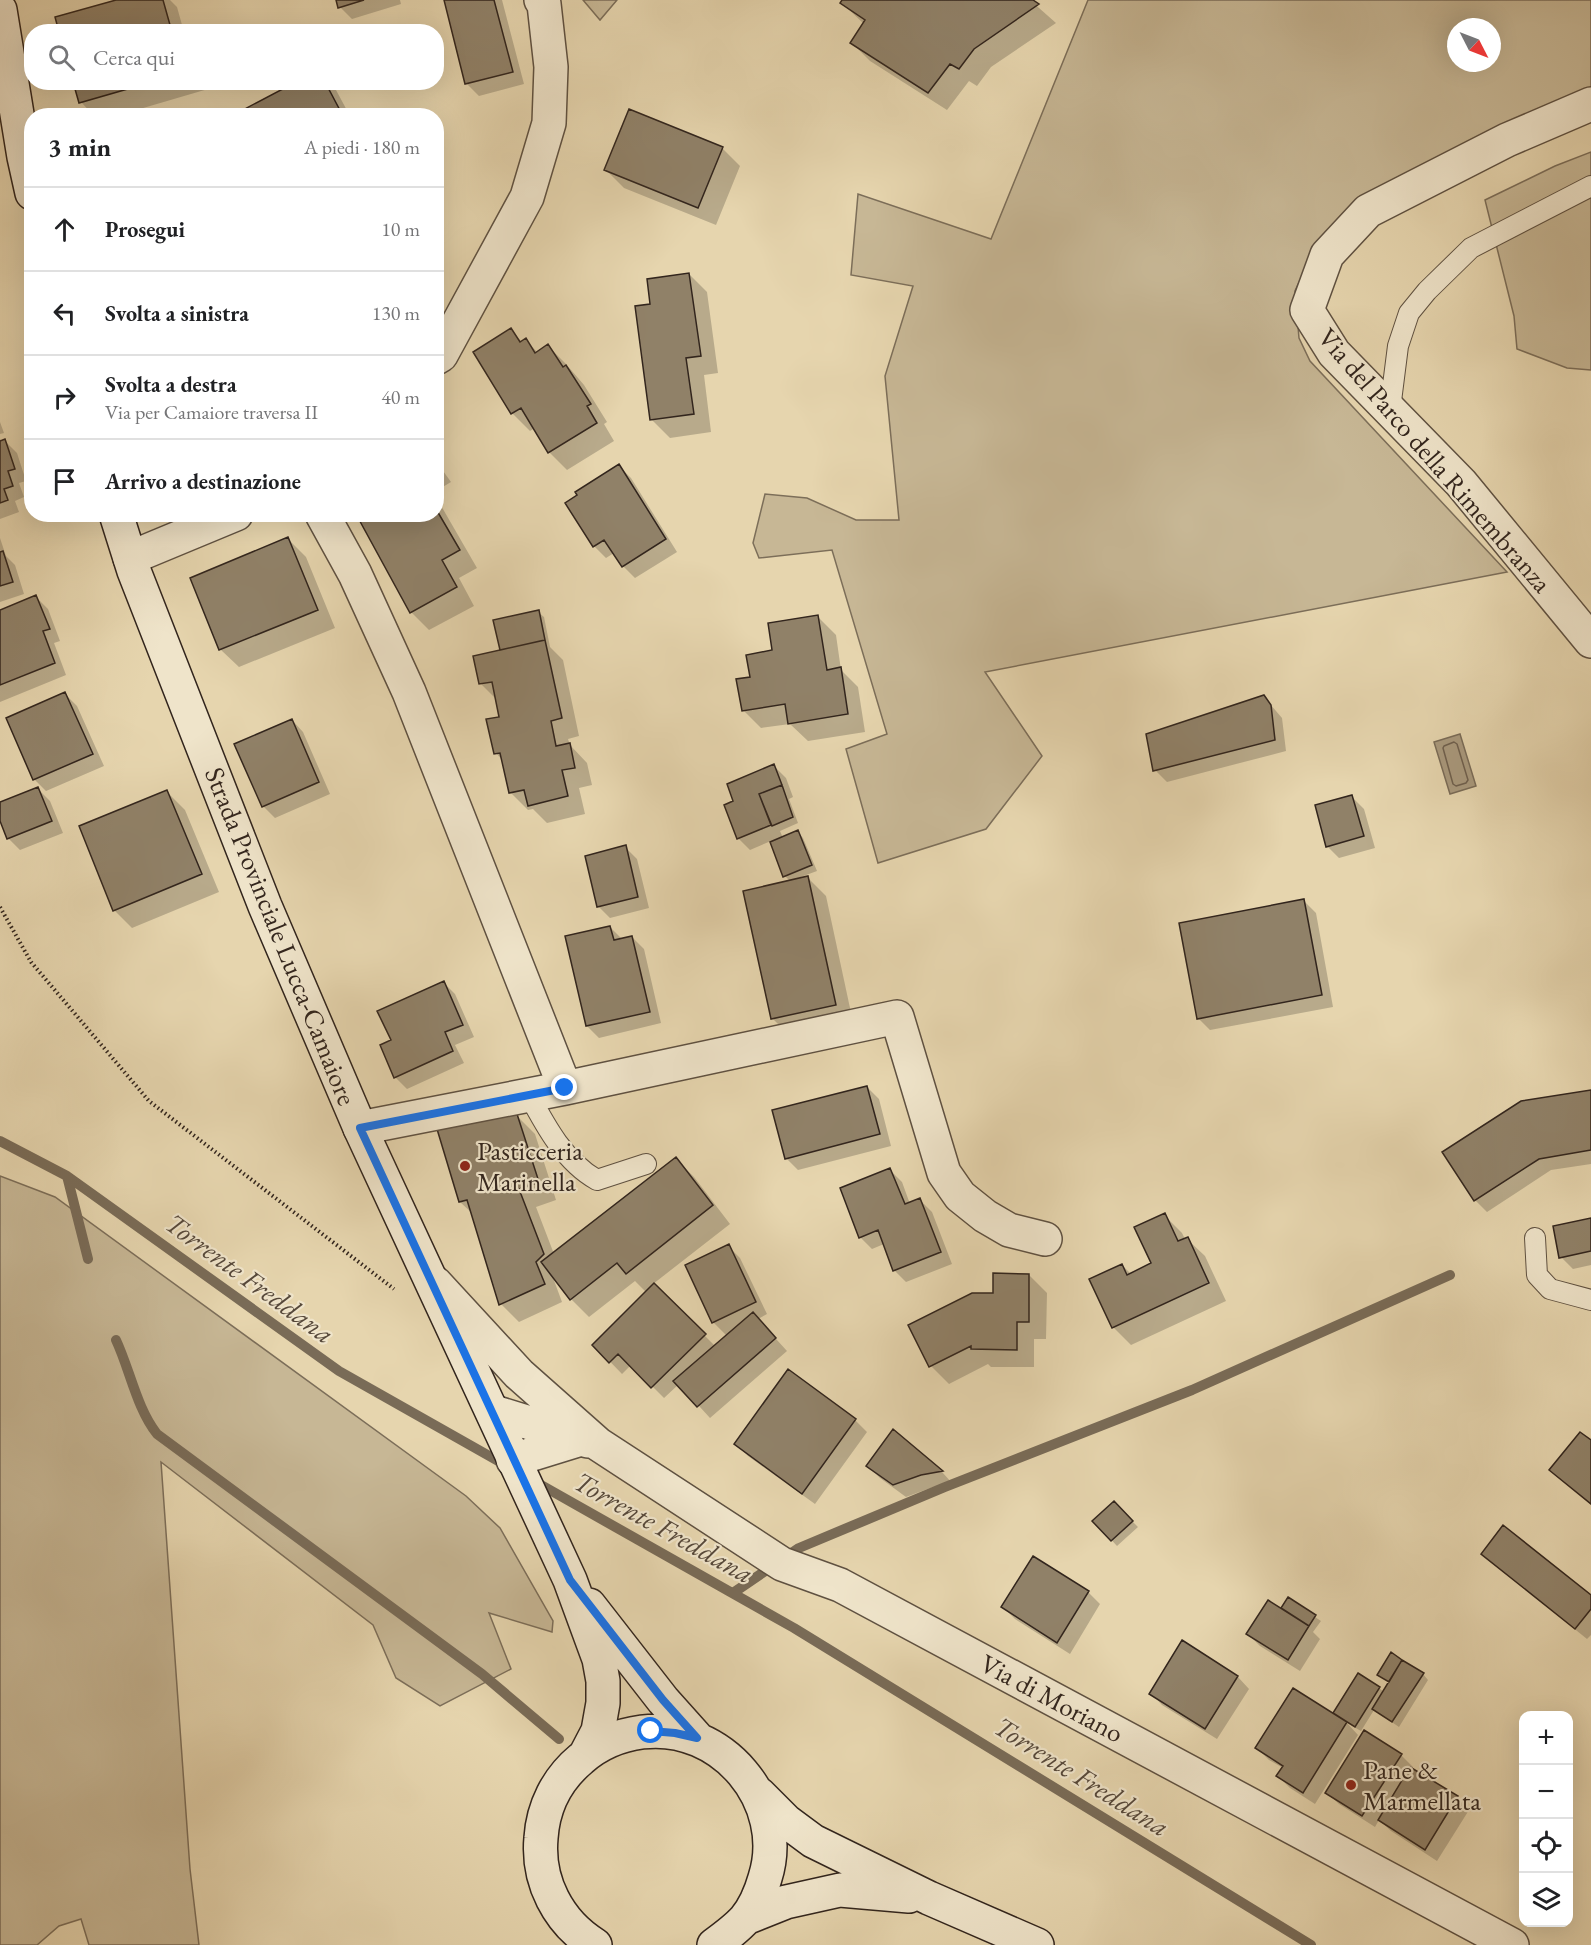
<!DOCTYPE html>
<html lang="it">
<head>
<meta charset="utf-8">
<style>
  :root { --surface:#fff; --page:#f6f6f6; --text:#202124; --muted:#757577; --line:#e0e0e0 }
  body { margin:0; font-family:"EB Garamond",serif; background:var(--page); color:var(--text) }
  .controls { position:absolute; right:18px; bottom:18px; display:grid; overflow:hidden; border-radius:12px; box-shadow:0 6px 24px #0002 }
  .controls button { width:54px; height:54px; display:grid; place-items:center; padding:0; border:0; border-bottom:2px solid var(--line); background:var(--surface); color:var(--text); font:30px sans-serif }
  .compass { position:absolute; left:1447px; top:18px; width:54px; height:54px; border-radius:50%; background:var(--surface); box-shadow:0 6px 24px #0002; rotate:132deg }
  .stop { position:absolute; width:18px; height:18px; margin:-14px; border:4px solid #1a73e8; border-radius:50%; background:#fff }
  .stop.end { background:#1a73e8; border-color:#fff; box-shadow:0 2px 6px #0008 }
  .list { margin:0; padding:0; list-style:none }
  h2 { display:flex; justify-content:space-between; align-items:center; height:78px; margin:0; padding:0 24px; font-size:26px }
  h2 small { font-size:20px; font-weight:400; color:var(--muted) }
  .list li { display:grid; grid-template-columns:39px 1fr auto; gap:18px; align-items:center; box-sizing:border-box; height:84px; padding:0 24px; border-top:2px solid var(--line) }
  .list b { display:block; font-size:22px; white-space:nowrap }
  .list p { margin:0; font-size:20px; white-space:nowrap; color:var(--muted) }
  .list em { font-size:20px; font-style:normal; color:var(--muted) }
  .icon { flex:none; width:33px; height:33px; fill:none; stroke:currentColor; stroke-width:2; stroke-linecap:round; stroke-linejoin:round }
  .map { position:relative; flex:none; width:1591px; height:1945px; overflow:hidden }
  .search { position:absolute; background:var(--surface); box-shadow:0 6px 24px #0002; left:24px; top:24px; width:420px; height:66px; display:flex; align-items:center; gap:15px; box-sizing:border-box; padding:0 21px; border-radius:24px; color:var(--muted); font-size:22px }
  .panel { position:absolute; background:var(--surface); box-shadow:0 6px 24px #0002; left:24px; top:108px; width:420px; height:414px; border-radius:24px }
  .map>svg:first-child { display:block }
  .green { fill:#c7b795; stroke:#7c6e59; stroke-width:1.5; fill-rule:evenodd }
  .water { fill:#a9997d; stroke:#796b57; stroke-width:1.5 }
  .shadow { fill:#0003 }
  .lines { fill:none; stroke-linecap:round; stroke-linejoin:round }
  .shore { stroke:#6e5f4d; stroke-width:1.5 }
  .stream { stroke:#796b57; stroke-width:10 }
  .building { fill:#908168; stroke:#32251d; stroke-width:1.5 }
  .service-casing { stroke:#5f5141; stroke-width:22 }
  .minor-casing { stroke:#5f5141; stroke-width:36 }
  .secondary-casing { stroke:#32251d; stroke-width:36 }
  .path { stroke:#32251d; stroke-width:4; stroke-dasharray:1.5 3; stroke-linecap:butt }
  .service { stroke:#efe4ca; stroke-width:20 }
  .minor { stroke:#efe4ca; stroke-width:33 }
  .secondary { stroke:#efe4ca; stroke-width:33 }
  .route { stroke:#1a73e8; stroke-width:8 }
  .poi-dot { fill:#8f2418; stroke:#efe4ca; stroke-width:2 }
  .labels { text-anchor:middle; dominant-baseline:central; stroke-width:4.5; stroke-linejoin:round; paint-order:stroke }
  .street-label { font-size:27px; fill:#32251d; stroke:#efe4ca }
  .poi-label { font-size:27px; fill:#32251d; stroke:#efe4ca; text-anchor:start }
  .water-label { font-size:28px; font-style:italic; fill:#56483a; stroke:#efe4ca }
</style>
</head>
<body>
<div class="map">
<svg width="1591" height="1945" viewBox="0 0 1591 1945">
  <rect width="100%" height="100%" fill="#e6d5ae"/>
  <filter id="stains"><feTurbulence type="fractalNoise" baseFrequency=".00333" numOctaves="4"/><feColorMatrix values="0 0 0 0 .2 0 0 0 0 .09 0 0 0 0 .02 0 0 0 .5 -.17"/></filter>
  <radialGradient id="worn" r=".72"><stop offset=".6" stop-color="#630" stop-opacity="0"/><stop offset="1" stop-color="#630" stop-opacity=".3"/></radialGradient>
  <path class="green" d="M583,0H617L600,20Z
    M1088,0H1591V93L1318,243L1295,291L1299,338L1310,361L1507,572L985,672L1042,756L986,829L878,863L846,749L887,734L832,550L759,558L753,543L765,494L807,498L856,520H899L885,376L913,286L851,275L858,194L991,239ZM1456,27H1492V63H1456Z
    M1591,152V370L1567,368L1517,349L1514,316L1485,200L1555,166Z
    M0,1176L55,1197L466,1496L500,1528L553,1621L552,1632L489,1613L511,1669L440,1706L396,1678L373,1625L161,1462L190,1869L199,1945H89L81,1919L59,1926L37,1945H0Z"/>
  <path class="water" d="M1460,734L1476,786L1450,794L1434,742Z"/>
  <path class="shadow" d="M122,0H170L177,7L184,32H61Z
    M338,0H400L401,4L352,19L340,7Z
    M445,0H502L524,84L479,96L467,84Z
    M844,0H1030L1056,23L991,67L977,86L969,81L947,110L870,61L852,43L864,24L842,3Z
    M75,82H207L208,89L116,116H94L81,102Z
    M299,82H329L336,90L350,116H240Z
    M722,148L740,166L716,225L624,188L606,170Z
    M689,274L707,292L718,373L704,375L711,432L670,438L652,420V305Z
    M511,330L522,342L526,340L538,353L548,346L566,364L584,385L607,422L604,424L614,441L567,470L549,452L535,428L530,431L512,413Z
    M0,422L4,433L0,434Z
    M0,439L3,442L5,441L17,453L26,481L19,483L24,497L15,501L19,512L0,519Z
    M436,461L451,482L436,491Z
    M619,466L631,478L677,552L635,578L623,566L614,553L606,558L594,546Z
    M436,497L477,568L459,578L474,606L429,630L411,612L358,514H436Z
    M0,538L6,556L15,565L24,594L0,602Z
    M288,539L306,557L335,628L239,667L221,650L192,579Z
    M36,597L48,609L60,641L54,643L66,675L0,702V611Z
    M538,612L544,617L550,647L563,660L579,736L568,739L570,745L587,763L592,785L579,788L585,814L547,823L533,809L528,810L510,792L503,761L496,753L501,718L497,700L481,684L503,651L502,649Z
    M818,617L836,635L841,670L858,687L865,732L808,741L790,724L761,728L743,710L752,678L774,651Z
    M65,694L77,706L104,766L46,791L34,779Z
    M1263,696L1282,718L1286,751L1167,782L1155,770Z
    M292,720L303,732L330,794L275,818L263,806Z
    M774,766L786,778L793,797L789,799L798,823L780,831L783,838L798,832L803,838L817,871L798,878L799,880L808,878L826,896L853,1022L790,1036L772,1018L791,882L785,876L771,841L750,850L738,838L735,802Z
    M38,789L50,801L63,833L20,850L8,838L0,817V804Z
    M167,792L185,810L219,892L132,928L114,910Z
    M1352,797L1364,809L1375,848L1339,858L1327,846Z
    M625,847L637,859L649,908L610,918L598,906Z
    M1304,901L1316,913L1333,1007L1210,1030L1198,1018Z
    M610,927L622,939L632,937L644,949L661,1023L599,1038L587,1026Z
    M443,982L455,994L474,1037L455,1045L464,1063L407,1089L395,1077L393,1041Z
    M867,1087L879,1099L891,1146L798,1170L786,1158Z
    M1591,1091V1164L1551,1170L1487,1212L1475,1200Z
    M517,1116L535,1134L556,1200L536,1207L554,1254L676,1159L694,1177L730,1224L653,1284L715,1346L727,1336L713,1322L728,1246L740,1258L767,1314L758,1319L787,1351L710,1418L679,1384L664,1398L631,1365L622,1374L594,1345L647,1293L635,1281L589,1317L571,1299L552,1275L562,1302L519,1322L501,1304L473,1214L460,1202Z
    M890,1170L902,1182L910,1204L920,1200L932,1212L952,1264L906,1282L894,1270L884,1244L872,1249L860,1237Z
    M1164,1215L1182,1233L1185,1239H1187L1205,1256L1226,1301L1131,1345L1113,1327L1122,1265L1131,1274L1153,1264Z
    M1591,1220V1265L1573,1269L1561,1257Z
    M1029,1275L1047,1293L1046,1339H1034V1367H991L988,1364L949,1384L931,1366L911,1326L994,1295Z
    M855,1420L867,1432L815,1504L748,1456L736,1444Z
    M893,1431L942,1472L952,1483L933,1487L906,1497L880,1478L868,1466Z
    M1591,1442V1505L1551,1470Z
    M1114,1503L1138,1527L1117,1546L1094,1521Z
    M1483,1553L1591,1597V1635L1587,1639L1495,1565Z
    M1034,1558L1088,1592L1100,1604L1070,1654L1015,1619L1003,1607Z
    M1288,1599L1321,1621L1313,1632L1320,1639L1300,1671L1260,1646L1248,1634L1281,1610Z
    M1182,1642L1238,1677L1249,1689L1217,1739L1162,1705L1151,1693Z
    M1423,1674L1428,1680L1399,1727L1374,1710L1361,1731L1347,1723L1358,1735L1315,1804L1290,1788L1278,1776L1283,1768L1269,1760L1257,1748L1340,1717L1335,1713L1379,1688L1384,1692L1390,1683L1379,1675Z
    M1401,1755L1413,1767L1411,1769L1457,1798L1469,1810L1437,1861L1391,1831L1379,1820L1375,1827L1339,1804L1327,1793Z"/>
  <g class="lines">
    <path class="shore" d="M1454,742L1457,744L1468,780L1466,783L1456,786L1453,784L1443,748L1444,746Z"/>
    <path class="stream" d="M0,1141L67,1176L339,1371L507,1466
      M67,1176L88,1259
      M116,1340C130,1370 137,1409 157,1434L482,1674L559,1739
      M534,1481L794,1628L1311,1945
      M733,1593L799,1548L945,1487L1192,1390L1450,1275"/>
  </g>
  <path class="building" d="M116,0H163L172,32H59L55,17Z
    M336,0H364L338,8Z
    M444,0H494L513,72L465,84Z
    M842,0H1033L1039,4L974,49L959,69L950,64L928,93L850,43L865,20L840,3Z
    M73,82H152L79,103Z
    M296,82H325L343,116H238L237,113Z
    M629,109L723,147L698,208L604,170Z
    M689,273L701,356L686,358L694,414L650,420L635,306L650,304L647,279Z
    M511,328L520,342L526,338L535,353L548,344L563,367L566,365L591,404L587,406L597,423L548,453L521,408L511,414L473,352Z
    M5,439L15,469L8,471L13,486L4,489L8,500L0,503V441Z
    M619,464L666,539L622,567L604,540L593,547L565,503L577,495L575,492Z
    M436,509L460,550L442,560L457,587L410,613L356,514H436Z
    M288,537L318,610L219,650L190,578Z
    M3,551L13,582L0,586V552Z
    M36,595L50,629L43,631L55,663L0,685V610Z
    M539,610L545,640L500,650L493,620Z
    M818,615L827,670L841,667L848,714L788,724L785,704L742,711L736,679L750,677L746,655L772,650L768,623Z
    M545,640L562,718L551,721L556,746L570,743L575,768L562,770L568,796L528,806L524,790L509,793L500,753L494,754L486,719L499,717L492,682L479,684L473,656Z
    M65,692L93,754L33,780L6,718Z
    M1264,695L1271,705L1275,740L1153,771L1146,734Z
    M292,719L319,782L262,807L234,744Z
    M774,764L782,785L759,794L771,825L737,839L724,805L733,801L727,784Z
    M782,785L793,817L772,826L759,794Z
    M38,787L52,821L7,839L0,821V802Z
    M167,790L202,874L113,911L79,826Z
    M1352,795L1364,836L1326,847L1315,805Z
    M798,830L812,865L783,877L770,842Z
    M626,845L638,897L597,907L585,856Z
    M808,876L836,1005L771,1019L743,891Z
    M1304,899L1322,995L1197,1019L1179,923Z
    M610,926L614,940L632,936L650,1012L586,1026L565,936Z
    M444,981L463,1025L445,1032L453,1051L394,1078L380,1045L391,1040L377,1011Z
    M867,1086L880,1134L785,1159L772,1110Z
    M1591,1090V1150L1539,1159L1474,1201L1442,1152L1521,1101Z
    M517,1114L539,1182L519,1189L544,1254L536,1262L545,1284L499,1305L467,1200L459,1202L437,1129Z
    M676,1157L713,1205L626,1274L617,1263L570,1300L541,1262Z
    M890,1168L905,1204L920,1198L941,1252L893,1271L878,1230L859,1238L840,1188Z
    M1165,1213L1178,1241L1188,1237L1209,1283L1112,1328L1089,1279L1122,1264L1127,1275L1151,1263L1134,1227Z
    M1591,1218V1251L1559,1258L1553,1226Z
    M729,1244L756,1302L712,1323L685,1265Z
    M993,1273L1029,1274V1322H1017V1350L971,1349V1346L929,1367L908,1325L972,1293H993Z
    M654,1283L706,1334L651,1388L618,1354L609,1363L592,1345Z
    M753,1312L776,1338L697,1407L673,1381Z
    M788,1369L856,1419L802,1494L734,1444Z
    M893,1429L943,1471L921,1475L893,1485L866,1466Z
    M1580,1432L1591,1440V1504L1549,1470Z
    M1114,1501L1133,1521L1111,1541L1092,1521Z
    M1503,1525L1591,1595V1609L1575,1629L1481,1554Z
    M1033,1556L1089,1591L1057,1643L1001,1607Z
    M1288,1597L1316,1615L1309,1626L1281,1608Z
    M1268,1600L1309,1626L1288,1660L1246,1634Z
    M1182,1640L1238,1676L1205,1729L1149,1694Z
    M1391,1652L1402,1660L1389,1682L1377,1675Z
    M1402,1660L1424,1673L1392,1722L1372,1709Z
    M1358,1673L1380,1687L1355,1727L1333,1713Z
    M1293,1688L1347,1722L1303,1793L1276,1776L1283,1766L1255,1748Z
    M1364,1730L1402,1754L1362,1816L1325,1793Z
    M1410,1767L1458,1796L1425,1850L1378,1820Z"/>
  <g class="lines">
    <g class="service-casing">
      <path id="service" d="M1390,409L1398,346L1409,313L1427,291L1471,248L1591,186
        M529,1095C546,1127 565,1162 597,1180L646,1164
        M1535,1238L1537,1275L1550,1289L1591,1300"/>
    </g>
    <g class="minor-casing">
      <path id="minor" d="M1591,104L1507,140L1368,211L1327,255L1307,310L1334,353L1461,483L1591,641
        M436,358L441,355L527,197L549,123L551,67L544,4L541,0
        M322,514L355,574L409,692L565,1088
        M130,558L236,514
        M360,1128L565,1088L897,1017L944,1173L960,1196L985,1216L1009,1230L1045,1239
        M435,1283L519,1374L598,1444L782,1564L840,1585L1512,1945
        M494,1412L588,1441
        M513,1460L581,1439"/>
    </g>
    <g class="secondary-casing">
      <path id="secondary" d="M0,10L24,157L32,193
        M116,514L134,571L265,906L360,1128L570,1580L599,1659L603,1681V1703L598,1731L586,1754
        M589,1605L663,1700L697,1738
        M759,1794L786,1821L813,1841L929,1898L1037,1945
        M746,1918L786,1902L840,1890L909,1896
        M595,1945C558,1922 537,1881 541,1838C543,1807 557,1779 581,1759C598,1744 619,1735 642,1732C722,1722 789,1802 765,1878C761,1892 755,1907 745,1919C736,1929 725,1937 714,1945"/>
    </g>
    <path class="path" d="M0,907L31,962L149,1101L394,1289"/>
    <use href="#service" class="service"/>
    <use href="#minor" class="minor"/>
    <use href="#secondary" class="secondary"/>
  </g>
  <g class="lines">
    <path class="route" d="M565,1088L360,1128L570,1580L663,1700L697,1738L675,1733L651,1731"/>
  </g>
  <g class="poi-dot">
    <circle cx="465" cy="1166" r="6"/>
    <circle cx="1351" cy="1785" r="6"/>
  </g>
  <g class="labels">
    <g class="street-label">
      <text transform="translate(1435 460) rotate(49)">Via del Parco della Rimembranza</text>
      <text transform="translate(281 936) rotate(68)">Strada Provinciale Lucca-Camaiore</text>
      <text transform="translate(1052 1698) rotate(28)">Via di Moriano</text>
    </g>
    <g class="poi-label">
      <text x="477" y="1150">Pasticceria<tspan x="477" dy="31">Marinella</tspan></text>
      <text x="1363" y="1769">Pane &amp;<tspan x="1363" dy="31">Marmellata</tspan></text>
    </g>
    <g class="water-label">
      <text transform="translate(250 1278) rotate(36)">Torrente Freddana</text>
      <text transform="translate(664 1527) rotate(29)">Torrente Freddana</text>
      <text transform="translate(1082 1776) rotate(32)">Torrente Freddana</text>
    </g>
  </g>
  <rect width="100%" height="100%" filter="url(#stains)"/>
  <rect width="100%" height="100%" fill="url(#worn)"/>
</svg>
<div class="controls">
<button>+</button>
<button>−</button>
<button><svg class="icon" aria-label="locate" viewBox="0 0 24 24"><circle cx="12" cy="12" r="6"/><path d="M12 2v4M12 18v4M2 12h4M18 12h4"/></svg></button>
<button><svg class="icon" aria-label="layers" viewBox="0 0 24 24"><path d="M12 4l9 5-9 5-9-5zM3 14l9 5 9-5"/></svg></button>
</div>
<svg class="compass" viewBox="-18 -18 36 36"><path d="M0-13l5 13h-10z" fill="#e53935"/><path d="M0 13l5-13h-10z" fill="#757577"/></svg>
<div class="stop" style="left:651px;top:1731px"></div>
<div class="stop end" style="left:565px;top:1088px"></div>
<div class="search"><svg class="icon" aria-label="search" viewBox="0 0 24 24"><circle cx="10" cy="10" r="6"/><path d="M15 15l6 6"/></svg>Cerca qui</div>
<section class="panel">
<h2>3 min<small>A piedi · 180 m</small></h2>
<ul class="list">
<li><svg class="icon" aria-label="ahead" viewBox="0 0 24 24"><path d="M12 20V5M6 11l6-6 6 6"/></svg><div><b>Prosegui</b></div><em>10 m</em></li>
<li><svg class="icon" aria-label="left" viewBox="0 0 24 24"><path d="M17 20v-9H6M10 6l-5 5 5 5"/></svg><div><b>Svolta a sinistra</b></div><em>130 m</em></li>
<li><svg class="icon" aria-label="right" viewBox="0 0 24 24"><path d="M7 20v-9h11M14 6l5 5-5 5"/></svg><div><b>Svolta a destra</b><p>Via per Camaiore traversa II</p></div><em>40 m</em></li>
<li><svg class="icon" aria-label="arrive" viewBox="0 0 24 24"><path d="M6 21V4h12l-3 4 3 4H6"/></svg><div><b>Arrivo a destinazione</b></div></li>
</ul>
</section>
</div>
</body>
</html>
